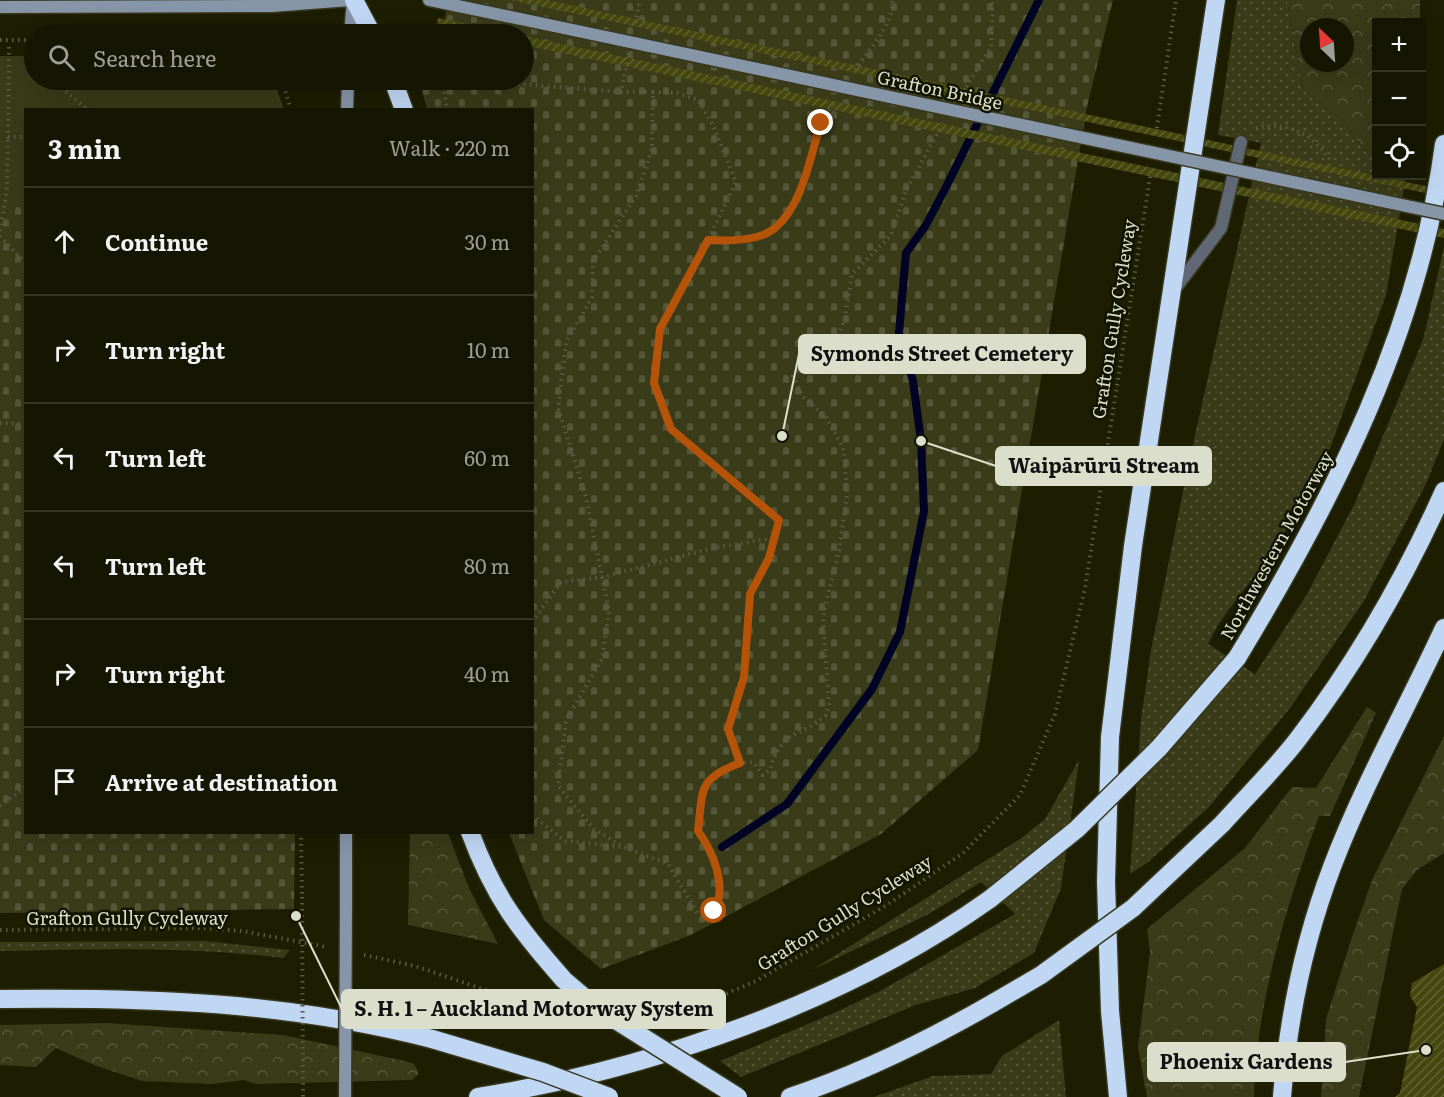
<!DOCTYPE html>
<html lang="en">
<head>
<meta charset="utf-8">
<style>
  :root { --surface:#151601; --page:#1e1f0b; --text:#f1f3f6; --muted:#9d9f99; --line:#343523 }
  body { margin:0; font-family:Literata,serif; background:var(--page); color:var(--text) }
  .controls { position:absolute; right:18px; top:18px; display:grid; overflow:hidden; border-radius:0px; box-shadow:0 6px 24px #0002 }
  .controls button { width:54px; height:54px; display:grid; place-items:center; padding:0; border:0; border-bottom:2px solid var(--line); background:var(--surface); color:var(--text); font:30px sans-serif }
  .compass { position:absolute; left:1300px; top:18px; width:54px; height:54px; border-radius:50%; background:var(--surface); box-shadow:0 6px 24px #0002; rotate:335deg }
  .stop { position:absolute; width:18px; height:18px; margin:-14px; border:4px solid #b45309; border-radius:50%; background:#fff }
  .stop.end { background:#b45309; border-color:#fff; box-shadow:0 2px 6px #0008 }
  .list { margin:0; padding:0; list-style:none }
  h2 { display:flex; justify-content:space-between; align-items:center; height:78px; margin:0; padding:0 24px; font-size:26px }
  h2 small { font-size:20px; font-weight:400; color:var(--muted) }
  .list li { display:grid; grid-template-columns:39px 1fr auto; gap:18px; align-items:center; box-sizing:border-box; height:108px; padding:0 24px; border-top:2px solid var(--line) }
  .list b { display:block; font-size:22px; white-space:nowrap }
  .list em { font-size:20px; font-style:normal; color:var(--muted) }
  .icon { flex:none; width:33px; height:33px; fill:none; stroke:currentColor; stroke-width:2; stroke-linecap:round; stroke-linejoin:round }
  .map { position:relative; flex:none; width:1444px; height:1097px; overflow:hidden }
  .search { position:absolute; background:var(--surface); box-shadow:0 6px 24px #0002; left:24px; top:24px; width:510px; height:66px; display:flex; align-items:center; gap:15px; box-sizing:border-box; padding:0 21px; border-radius:33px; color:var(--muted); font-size:22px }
  .panel { position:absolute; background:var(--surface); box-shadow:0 6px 24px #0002; left:24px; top:108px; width:510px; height:726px; border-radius:0px }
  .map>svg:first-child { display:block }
  .grass { fill:url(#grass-dots) }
  .forest { fill:url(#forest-crowns); fill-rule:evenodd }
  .cemetery { fill:url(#cemetery-stones) }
  .green { fill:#393b19 }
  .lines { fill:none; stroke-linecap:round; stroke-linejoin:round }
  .stream { stroke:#000323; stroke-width:8 }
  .building { fill:url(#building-hatch) }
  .lane-casing { stroke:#37381d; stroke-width:15 }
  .secondary-casing { stroke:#37381d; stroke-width:15 }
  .highway-casing { stroke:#37381d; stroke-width:21 }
  .path { stroke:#5a5b42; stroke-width:4; stroke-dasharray:1.5 4.5; stroke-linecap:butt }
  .lane { stroke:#5f6874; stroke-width:12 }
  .secondary { stroke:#8695a7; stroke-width:12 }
  .highway { stroke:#c0d7f4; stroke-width:18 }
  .secondary-bridge-casing { stroke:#37381d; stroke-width:15; stroke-linecap:butt }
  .highway-bridge-casing { stroke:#37381d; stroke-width:21; stroke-linecap:butt }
  .path-bridge { stroke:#5a5b42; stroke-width:4; stroke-dasharray:1.5 4.5; stroke-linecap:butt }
  .secondary-bridge { stroke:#8695a7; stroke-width:12 }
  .highway-bridge { stroke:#c0d7f4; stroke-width:18 }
  .route { stroke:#b45309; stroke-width:8 }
  .labels { text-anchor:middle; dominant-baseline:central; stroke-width:5; stroke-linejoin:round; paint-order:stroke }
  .street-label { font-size:18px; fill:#dcdecc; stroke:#131400 }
  .leader { fill:none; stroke:#dcdecc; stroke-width:2 }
  .callout-dot { fill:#dcdecc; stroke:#131400; stroke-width:2 }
  .callout { fill:#dcdecc; stroke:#dcdecc; stroke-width:2 }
  .callout-label { font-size:20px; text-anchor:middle; font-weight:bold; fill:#111 }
</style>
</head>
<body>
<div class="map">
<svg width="1444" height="1097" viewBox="0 0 1444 1097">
  <defs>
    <pattern id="grass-dots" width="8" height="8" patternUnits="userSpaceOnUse" patternTransform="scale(1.5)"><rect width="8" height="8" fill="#393b19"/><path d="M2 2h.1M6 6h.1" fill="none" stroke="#555739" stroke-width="1.8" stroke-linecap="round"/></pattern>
    <pattern id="forest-crowns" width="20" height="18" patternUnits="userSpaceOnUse" patternTransform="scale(1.5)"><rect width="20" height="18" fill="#393b19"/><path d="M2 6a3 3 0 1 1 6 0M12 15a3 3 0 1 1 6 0" fill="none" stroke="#555739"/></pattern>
    <pattern id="cemetery-stones" width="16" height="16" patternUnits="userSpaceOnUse" patternTransform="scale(1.5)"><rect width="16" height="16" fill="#393b19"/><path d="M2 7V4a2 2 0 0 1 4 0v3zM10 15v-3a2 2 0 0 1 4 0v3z" fill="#555739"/></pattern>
    <pattern id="building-hatch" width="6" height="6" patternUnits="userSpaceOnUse" patternTransform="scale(1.5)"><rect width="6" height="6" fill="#45480e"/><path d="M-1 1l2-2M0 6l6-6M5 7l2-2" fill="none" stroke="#5f6230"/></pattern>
  </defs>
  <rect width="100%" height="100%" fill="#1c1d01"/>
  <path class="grass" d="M1237,0H1287L1303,89L1345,123L1364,150L1376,147V176H1406L1386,295L1322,470L1276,547L1219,623L1208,644L1255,674L1306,596L1355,503L1423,340L1444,247V439L1426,484L1364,601L1290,708L1209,807L1147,863L1130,874L1141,720L1151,650L1190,457L1261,143L1218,135Z
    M1079,760L1061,888L1034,953L975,988L916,1005L741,1077L720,1061L834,1013L880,991L1015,914L981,882L929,914L812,970L1020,839L1045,819Z
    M204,941L290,950L283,958C187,946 97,949 0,951V942Z
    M1059,1020L1066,1097H874L933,1076L991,1074L1002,1056Z"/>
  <path class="forest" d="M1287,0H1420V22H1376V147L1364,150L1345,123L1303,89ZM1309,27H1345V63H1309Z
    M1367,707L1376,713L1330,816H1319C1286,908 1257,999 1254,1097H1147L1138,1048L1150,952L1147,929L1245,848L1292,787L1316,788Z
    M1444,736V853L1417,870L1402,889L1359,1097H1321L1326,1019L1350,943L1372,880Z
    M410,833H448L469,888L498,944L408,925Z
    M108,1023L283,1035L405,1061L414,1064L419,1073L412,1080L256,1084L244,1080L212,1084L142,1081L94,1065L56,1048L36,1067L0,1065V1025Z"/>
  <path class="cemetery" d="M449,0H1113L1087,107L978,750L881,834L691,935L601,969L544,920L509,833L532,832V110L427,109L419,80H524V34H427L442,29Z
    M0,202H26V832L295,833L294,909L0,913Z"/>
  <path class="green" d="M0,56H34V80H269L277,90L284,109L26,110L25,202H0Z"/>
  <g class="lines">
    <path class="stream" d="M722,847L787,804L872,689L900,632L924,511L921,441L913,381L899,333L906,253L926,225L945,189L1039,0"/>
  </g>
  <path class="building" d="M510,0H547L1444,190V197Z
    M438,18L514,33V34H476L437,26Z
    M524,36L1444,229V238L524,45Z
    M1444,964V1097H1395L1400,1093L1417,1007L1410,996L1412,983Z"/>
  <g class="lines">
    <g class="lane-casing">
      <path id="lane" d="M1174,290L1221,228L1241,142"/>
    </g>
    <g class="secondary-casing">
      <path id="secondary" d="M429,0L554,26
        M0,7L272,6L350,0
        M350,34L353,0
        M347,110L348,80
        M346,832V905"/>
    </g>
    <g class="highway-casing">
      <path id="highway" d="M354,0L372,34
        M393,80L404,110
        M1237,658C1334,498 1419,332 1444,144
        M1222,824C1247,796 1275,769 1298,739C1356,663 1405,578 1444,491
        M470,832C494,897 519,929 564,980
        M0,999C149,997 287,1002 432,1039
        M478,1097C652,1069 847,1001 990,899
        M790,1097C862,1073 927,1041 993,1003
        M1118,1097L1110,1011L1106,882L1110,737L1133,546L1216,0
        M1282,1097C1288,1019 1304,941 1332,867C1363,785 1407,708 1444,628"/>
    </g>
    <path class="path" d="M635,23L640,0
      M185,34H221L231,27
      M0,40H34
      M9,47L8,137H26
      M32,47L34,59
      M855,70C867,52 895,22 892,0
      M52,80L88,110
      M282,80L291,110
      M443,80L447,110
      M470,80L621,92L627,62
      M621,92H653L652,149L636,196L593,261L592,297L566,342L558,408L585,493L609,611L602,659L566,720L558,786L594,829L623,847L668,864L698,914L714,911C729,887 712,852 698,831C703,790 697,779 740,763
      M653,92L677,93L698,100L713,125L736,182L708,240
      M963,92L991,47L993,5L990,0
      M833,104C789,172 818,245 708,240L660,329L654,383L671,429L779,520L769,559L750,594L744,677L728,729L740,763L753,762L763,775L770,770C782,728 800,738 826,715L829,704L823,616L839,550L847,495L844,450L826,417L803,397L793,376L805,361L834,350L845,317L852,274L891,235L907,188L940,129
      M1256,128C1288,121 1315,135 1331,162
      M1156,134L1176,0
      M0,231L7,188L8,137
      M0,236L26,264
      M0,423L26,424
      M532,622L561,582L603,577L713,548L774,538
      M0,806L26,787
      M532,815L565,841L622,847
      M301,832L302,897
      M0,930L200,928L242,931L327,947
      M364,955L415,966L512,999L564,1012
      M644,1010L723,995L756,981L887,905L963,853L1020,795L1055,714L1085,588L1151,171"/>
    <use href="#lane" class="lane"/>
    <use href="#secondary" class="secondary"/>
    <use href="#highway" class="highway"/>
    <g class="secondary-bridge-casing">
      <path id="secondary-bridge" d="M554,26L1444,214
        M345,1097L346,905"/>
    </g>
    <g class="highway-bridge-casing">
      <path id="highway-bridge" d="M990,899L1077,829L1159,748L1237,658
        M564,980L598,1009L738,1097
        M993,1003L1041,975L1133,908L1222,824
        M432,1039L543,1072L609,1097"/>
    </g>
    <path class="path-bridge" d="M302,897L303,1097"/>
    <use href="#secondary-bridge" class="secondary-bridge"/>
    <use href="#highway-bridge" class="highway-bridge"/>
  </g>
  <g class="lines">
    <path class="route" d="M714,911C728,887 713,852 698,831C703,790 697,779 740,763L728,729L744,677L750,594L769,558L779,520L671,429L654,383L660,329L708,240C727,241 760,241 775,228C803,205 810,156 821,123"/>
  </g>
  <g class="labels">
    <g class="street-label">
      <text transform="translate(940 89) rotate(12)">Grafton Bridge</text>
      <text transform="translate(1113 319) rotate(-81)">Grafton Gully Cycleway</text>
      <text transform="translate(1276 545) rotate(-61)">Northwestern Motorway</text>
      <text transform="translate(844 912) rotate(-32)">Grafton Gully Cycleway</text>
      <text x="127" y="917">Grafton Gully Cycleway</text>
    </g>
  </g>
  <path class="leader" d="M782 436L799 354M921 441L996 466M296 916L342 1009M1426 1050L1345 1062"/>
  <g class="callout-dot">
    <circle cx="782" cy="436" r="6"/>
    <circle cx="921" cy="441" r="6"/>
    <circle cx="296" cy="916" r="6"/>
    <circle cx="1426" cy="1050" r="6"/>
  </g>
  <g class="callout">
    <rect x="799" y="335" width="286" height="38" rx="6"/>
    <rect x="996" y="447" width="215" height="38" rx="6"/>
    <rect x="342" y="990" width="383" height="38" rx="6"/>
    <rect x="1148" y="1043" width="197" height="38" rx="6"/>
  </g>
  <g class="callout-label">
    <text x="942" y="361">Symonds Street Cemetery</text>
    <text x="1104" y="473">Waipārūrū Stream</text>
    <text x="534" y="1016">S. H. 1 – Auckland Motorway System</text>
    <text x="1246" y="1069">Phoenix Gardens</text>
  </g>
</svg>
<div class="controls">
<button>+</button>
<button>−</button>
<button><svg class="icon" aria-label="locate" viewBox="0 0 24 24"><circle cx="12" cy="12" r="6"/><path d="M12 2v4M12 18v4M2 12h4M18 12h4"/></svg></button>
</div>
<svg class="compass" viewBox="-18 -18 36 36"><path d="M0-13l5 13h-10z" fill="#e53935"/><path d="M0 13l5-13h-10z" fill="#9d9f99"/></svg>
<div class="stop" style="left:714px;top:911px"></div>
<div class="stop end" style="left:821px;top:123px"></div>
<div class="search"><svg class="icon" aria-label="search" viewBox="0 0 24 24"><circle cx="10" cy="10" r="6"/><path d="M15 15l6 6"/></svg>Search here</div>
<section class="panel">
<h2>3 min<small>Walk · 220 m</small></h2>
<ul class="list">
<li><svg class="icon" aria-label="ahead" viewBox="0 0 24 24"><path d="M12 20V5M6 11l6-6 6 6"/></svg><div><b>Continue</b></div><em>30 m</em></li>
<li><svg class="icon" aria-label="right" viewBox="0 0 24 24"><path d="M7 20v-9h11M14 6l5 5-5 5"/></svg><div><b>Turn right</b></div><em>10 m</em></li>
<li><svg class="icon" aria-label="left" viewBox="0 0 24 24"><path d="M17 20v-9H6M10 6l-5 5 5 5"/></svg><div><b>Turn left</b></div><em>60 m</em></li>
<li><svg class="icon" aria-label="left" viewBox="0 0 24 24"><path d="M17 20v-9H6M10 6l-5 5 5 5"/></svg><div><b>Turn left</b></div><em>80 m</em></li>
<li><svg class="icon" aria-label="right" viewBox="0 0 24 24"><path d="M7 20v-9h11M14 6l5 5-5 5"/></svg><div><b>Turn right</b></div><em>40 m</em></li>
<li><svg class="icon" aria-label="arrive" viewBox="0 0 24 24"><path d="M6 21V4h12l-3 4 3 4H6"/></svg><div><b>Arrive at destination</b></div></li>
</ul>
</section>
</div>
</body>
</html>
